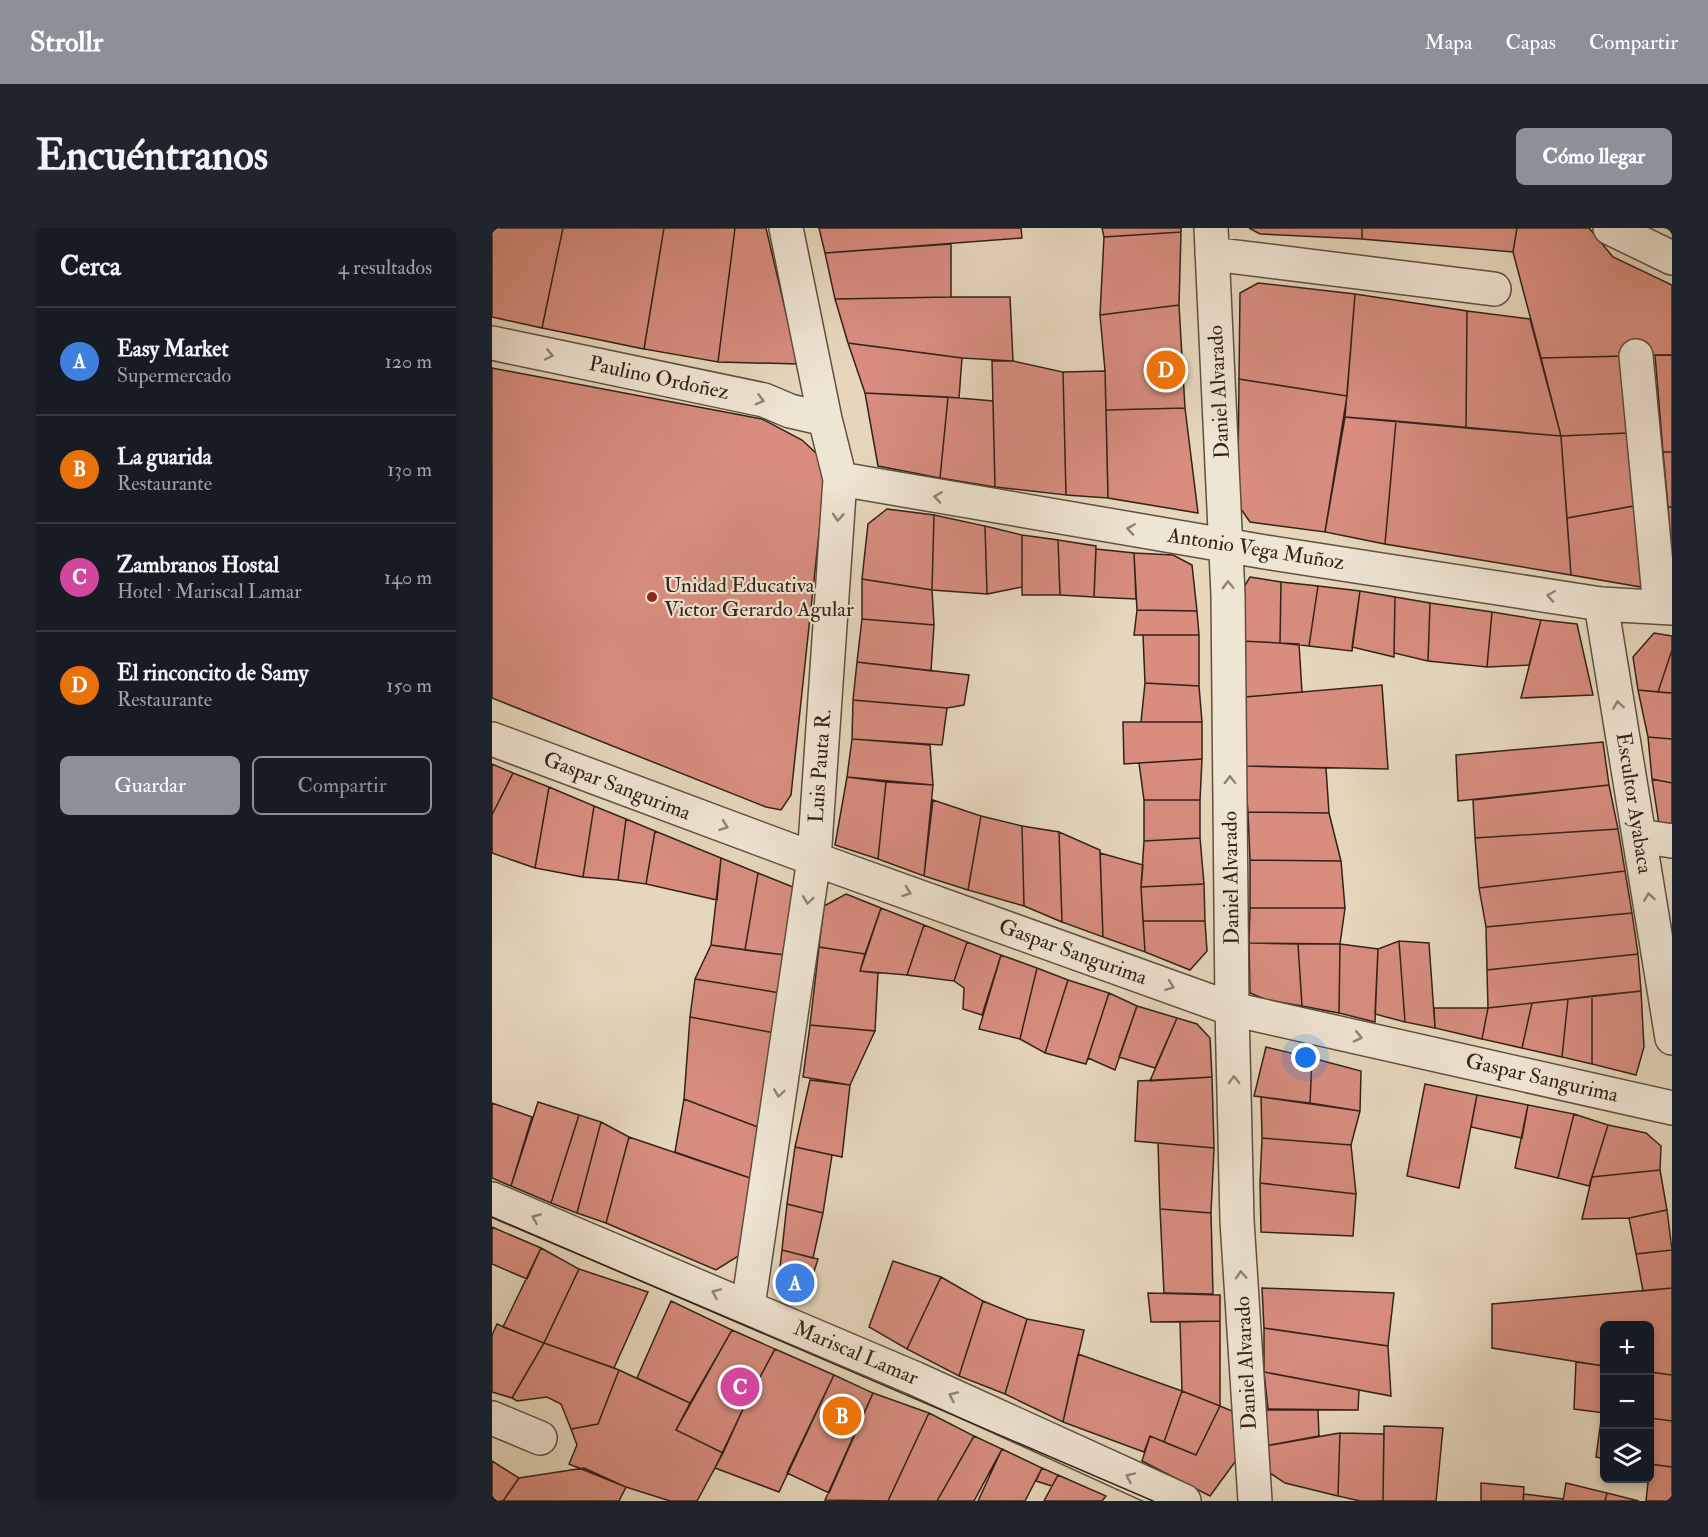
<!DOCTYPE html>
<html lang="es">
<head>
<meta charset="utf-8">
<style>
  :root { --surface:#171b24; --page:#20242c; --text:#f1f3f6; --muted:#9ea1a6; --line:#363941; --accent:#8c9099 }
  body { margin:0; font-family:"IM FELL Double Pica",serif; background:var(--page); color:var(--text) }
  .controls { position:absolute; right:18px; bottom:18px; display:grid; overflow:hidden; border-radius:9px; box-shadow:0 3px 9px #0003 }
  .controls button { width:54px; height:54px; display:grid; place-items:center; padding:0; border:0; border-bottom:2px solid var(--line); background:var(--surface); color:var(--text); font:30px sans-serif }
  .you { position:absolute; left:814px; top:830px; width:21px; height:21px; margin:-15px; border:4px solid #fff; border-radius:50%; background:#1a73e8; box-shadow:0 0 0 9px #1a73e833 }
  .badge { display:grid; place-items:center; width:39px; height:39px; border-radius:50%; background:var(--accent); color:#fff; font-size:20px; font-weight:700 }
  .pin { position:absolute; translate:-50% -50%; border:3px solid #fff; box-shadow:0 2px 6px #0006 }
  .list { margin:0; padding:0; list-style:none }
  h2 { display:flex; justify-content:space-between; align-items:center; height:78px; margin:0; padding:0 24px; font-size:26px }
  h2 small { font-size:20px; font-weight:400; color:var(--muted) }
  .list li { display:grid; grid-template-columns:39px 1fr auto; gap:18px; align-items:center; box-sizing:border-box; height:108px; padding:0 24px; border-top:2px solid var(--line) }
  .list b { display:block; font-size:22px; white-space:nowrap }
  .list p { margin:0; font-size:20px; white-space:nowrap; color:var(--muted) }
  .list em { font-size:20px; font-style:normal; color:var(--muted) }
  .actions { display:flex; gap:12px; padding:18px 24px }
  .actions a { flex:1; padding:14px 0; border:2px solid var(--accent); border-radius:9px; text-align:center; font-size:21px; color:var(--accent) }
  .actions .main { background:var(--accent); color:#fff }
  .icon { flex:none; width:33px; height:33px; fill:none; stroke:currentColor; stroke-width:2; stroke-linecap:round; stroke-linejoin:round }
  .map { position:relative; flex:none; width:1180px; height:1273px; overflow:hidden; border-radius:9px }
  header { display:flex; align-items:center; gap:36px; box-sizing:border-box; height:84px; padding:0 30px; background:var(--accent); color:#fff }
  header strong { font-size:28px }
  nav { display:flex; gap:33px; margin-inline-start:auto; font-size:21px }
  .intro { display:flex; align-items:center; justify-content:space-between; box-sizing:border-box; height:144px; padding:0 36px }
  h1 { margin:0; font-size:42px }
  .button { padding:15px 27px; border-radius:9px; background:var(--accent); color:#fff; font-size:21px; font-weight:700 }
  main { display:flex; gap:36px; padding:0 36px }
  aside { flex:1; background:var(--surface); border-radius:9px; box-shadow:0 3px 9px #0003 }
  .map>svg:first-child { display:block }
  .building { fill:#d88d7f; stroke:#332217; stroke-width:1.5 }
  .lines { fill:none; stroke-linecap:round; stroke-linejoin:round }
  .minor-casing { stroke:#604f40; stroke-width:36 }
  .minor { stroke:#efe5d3; stroke-width:33 }
  .tram { stroke:#332217; stroke-width:1.5 }
  .oneway { stroke:#918475 }
  .poi-dot { fill:#8f2418; stroke:#efe5d3; stroke-width:2 }
  .labels { text-anchor:middle; dominant-baseline:central; stroke-width:4.5; stroke-linejoin:round; paint-order:stroke }
  .street-label { font-size:21px; fill:#332217; stroke:#efe5d3 }
  .poi-label { font-size:21px; fill:#332217; stroke:#efe5d3; text-anchor:start }
</style>
</head>
<body>
<header>
<strong>Strollr</strong>
<nav><a>Mapa</a><a>Capas</a><a>Compartir</a></nav>
</header>
<div class="intro"><h1>Encuéntranos</h1><a class="button">Cómo llegar</a></div>
<main>
<aside>
<h2>Cerca<small>4 resultados</small></h2>
<ul class="list">
<li><span class="badge" style="background:#3f7fe0">A</span><div><b>Easy Market</b><p>Supermercado</p></div><em>120 m</em></li>
<li><span class="badge" style="background:#e8710a">B</span><div><b>La guarida</b><p>Restaurante</p></div><em>130 m</em></li>
<li><span class="badge" style="background:#d1479c">C</span><div><b>Zambranos Hostal</b><p>Hotel · Mariscal Lamar</p></div><em>140 m</em></li>
<li><span class="badge" style="background:#e8710a">D</span><div><b>El rinconcito de Samy</b><p>Restaurante</p></div><em>150 m</em></li>
</ul>
<div class="actions"><a class="main">Guardar</a><a>Compartir</a></div>
</aside>
<div class="map">
<svg width="1180" height="1273" viewBox="0 0 1180 1273">
  <rect width="100%" height="100%" fill="#e6d7bc"/>
  <filter id="stains"><feTurbulence type="fractalNoise" baseFrequency=".00333" numOctaves="4"/><feColorMatrix values="0 0 0 0 .2 0 0 0 0 .09 0 0 0 0 .02 0 0 0 .5 -.17"/></filter>
  <radialGradient id="worn" r=".72"><stop offset=".6" stop-color="#630" stop-opacity="0"/><stop offset="1" stop-color="#630" stop-opacity=".3"/></radialGradient>
  <path class="building" d="M0,0H71L50,100L0,89Z
    M71,0H172L152,121L50,100Z
    M172,0H243L226,134L152,121Z
    M243,0H274L306,136L226,134Z
    M327,0H529L530,10L333,25Z
    M610,0H689V4L612,9Z
    M757,0H870V11L768,6Z
    M870,0H1025L1021,24L870,11Z
    M1025,0H1097L1121,29L1180,57V127L1049,130L1021,24Z
    M689,4L687,77L608,87L612,9Z
    M459,16V69L343,71L333,25Z
    M766,55L863,66L855,168L747,151L748,65Z
    M863,66L975,83L974,200L853,189Z
    M459,69H518L521,133L470,130L356,115L343,71Z
    M687,77L693,180L614,182L613,143L608,87Z
    M975,83L1038,91L1069,208L974,200Z
    M356,115L470,130L467,170L373,165Z
    M1163,127H1180V224H1171Z
    M1133,128L1135,205L1069,208L1049,130Z
    M500,133H521L571,144L574,267L503,259Z
    M0,140L270,191L310,212L325,226L332,246L331,268L299,567L289,582L274,579L0,470Z
    M613,143L616,270L574,267L571,144Z
    M747,151L855,168L833,304L758,294L749,281L746,241Z
    M373,165L456,169L448,250L386,238Z
    M456,169L501,173L503,259L448,250Z
    M693,180L706,285L616,270L614,182Z
    M853,189L904,193L893,316L833,304Z
    M904,193L1069,208L1079,347L893,316Z
    M1135,205L1142,278L1075,290L1069,208Z
    M1171,224H1180V279H1176Z
    M1142,278L1149,359L1079,347L1075,290Z
    M1176,279H1180V342Z
    M395,281L442,287L440,362L370,351L376,296Z
    M442,287L493,298L495,366L440,362Z
    M493,298L530,307V359L495,366Z
    M530,307L566,312L568,367H530Z
    M566,312L604,318L602,369L568,367Z
    M604,321L642,325L644,371L602,369Z
    M642,325L681,327L700,337L705,383L645,382Z
    M758,349L789,354L788,415L749,413L745,370Z
    M370,351L440,362L442,397L370,391Z
    M789,354L826,358L817,418L788,415Z
    M826,358L868,363L860,423L817,418Z
    M868,363L903,369L902,429L860,419Z
    M903,369L938,375L936,433L902,425Z
    M938,375L1000,384L995,439L936,433Z
    M645,382L705,383L707,407H642Z
    M1000,384L1049,392L1037,437L995,439Z
    M370,391L442,397L439,443L365,434Z
    M1049,392L1085,396L1101,467L1029,470Z
    M1162,405L1180,408V422L1166,464L1146,462L1141,429Z
    M651,407H707V458L653,455Z
    M749,413L807,416L810,464L753,469Z
    M1180,422V465L1166,464Z
    M365,434L477,447L472,477L455,480L361,472Z
    M653,455L707,458L710,494H649Z
    M890,457L896,541L752,538L753,469Z
    M1146,462L1180,465V511L1156,509Z
    M361,472L455,480L450,517L360,511Z
    M631,494H710V531L632,536Z
    M1156,509L1180,511V555L1160,551Z
    M360,511L438,517L441,557L355,549Z
    M1111,514L1117,557L966,573L964,527Z
    M710,531L708,572H652L647,535Z
    M0,536L21,545L0,587Z
    M752,538L834,540L837,585L756,584Z
    M21,545L57,559L43,640L0,625V587Z
    M355,549L394,554L386,631L343,617Z
    M1160,551L1180,555V605L1167,596Z
    M394,554L441,557L432,648L386,631Z
    M1117,557L1126,601L983,610L981,572Z
    M57,559L102,578L91,649L43,640Z
    M441,572L489,588L476,662L432,648Z
    M652,572H708V610L652,613Z
    M102,578L134,591L126,652L91,649Z
    M756,584L837,585L849,633L758,632Z
    M489,588L530,598L532,678L476,662Z
    M134,591L163,603L154,656L126,652Z
    M530,598L567,604L570,694L532,678Z
    M1126,601L1133,643L987,660L983,610Z
    M163,603L229,630L225,672L154,656Z
    M567,604L608,622L611,709L570,694Z
    M708,610L712,656L649,659L652,613Z
    M608,625L651,637L649,659L653,724L611,709Z
    M229,630L266,645L253,722L219,717Z
    M758,632L849,633L853,680H758Z
    M1133,643L1140,685L994,699L987,660Z
    M266,645L301,659L293,727L253,722Z
    M712,656L713,693H651L649,659Z
    M354,666L389,680L373,726L327,719L332,678Z
    M389,680L432,697L415,747L368,743Z
    M758,680H853L848,716L757,715Z
    M1140,685L1146,726L995,742L994,699Z
    M651,693H713L715,723L698,742L653,724Z
    M432,697L475,714L462,753L415,747Z
    M907,713L937,715L943,800L913,794Z
    M907,713L913,794L883,786L886,721Z
    M475,714L509,727L490,787L471,781L472,760L462,753Z
    M757,715L806,716L810,778L775,772L758,765Z
    M806,716H848L847,785L810,778Z
    M848,716L886,721L883,794L847,785Z
    M219,717L293,727L288,765L203,751Z
    M327,719L373,726L368,743L386,745L383,803L318,797Z
    M1146,726L1149,763L996,780L995,742Z
    M509,727L545,740L528,811L487,801Z
    M545,740L576,752L553,825L528,811Z
    M203,751L288,765L283,805L198,789Z
    M576,752L617,765L594,836L553,825Z
    M1149,763L1152,819L1144,847L1100,836V768Z
    M617,765L645,778L623,842L596,830Z
    M1100,768V836L1070,829L1076,771Z
    M1076,771L1070,829L1030,820L1040,775Z
    M1040,775L1030,820L990,811L996,780Z
    M645,778L685,790L663,840L627,829Z
    M942,780H996L990,811L943,800Z
    M198,789L283,805L271,901L192,871Z
    M685,790L705,796L718,810L720,849L658,853Z
    M318,797L383,803L358,857L311,849Z
    M774,819L820,830L818,875L762,868Z
    M820,830L869,843L868,883L818,875Z
    M720,849L722,920L643,913L646,853Z
    M318,852L358,857L350,929L303,919Z
    M933,856L985,867L967,960L915,948Z
    M985,867L1036,877L1030,910L979,899Z
    M769,869L868,883L859,917L770,910Z
    M192,871L271,901L261,951L183,924Z
    M46,874L87,887L59,975L19,958Z
    M0,875L40,889L19,958L0,950Z
    M1036,877L1082,886L1066,950L1023,940Z
    M1082,886L1116,897L1097,958L1066,950Z
    M87,887L109,894L85,985L59,975Z
    M109,894L137,909L114,995L85,985Z
    M1116,897L1154,905L1169,918L1168,942L1100,949Z
    M137,909L261,951L251,1025L224,1042L114,995Z
    M770,910L859,917L864,966L768,955Z
    M666,915L722,920L719,985L668,981Z
    M303,919L340,927L331,985L295,976Z
    M1168,942L1175,982L1137,990L1090,991L1100,949Z
    M768,955L864,966L861,1008L769,1004Z
    M295,976L331,985L321,1030L290,1022Z
    M668,981L719,985L721,1066L672,1065Z
    M1175,982L1180,1022L1144,1026L1137,990Z
    M0,999L49,1020L35,1051L0,1036Z
    M49,1020L87,1041L52,1115L11,1099Z
    M290,1022L326,1031L313,1072L291,1064L286,1055Z
    M1180,1022V1060L1151,1063L1144,1026Z
    M401,1033L449,1049L415,1121L377,1099Z
    M87,1041L156,1064L122,1140L52,1115Z
    M449,1049L491,1073L467,1148L415,1121Z
    M770,1060L902,1065L896,1118L772,1100Z
    M1180,1060V1147L1158,1144V1098H1112V1138L1000,1120V1076Z
    M656,1065L728,1067V1093L659,1094Z
    M179,1073L240,1102L198,1175L145,1150Z
    M491,1073L535,1091L513,1166L467,1148Z
    M535,1091L592,1102L571,1194L513,1166Z
    M728,1093V1178L690,1163L688,1094Z
    M5,1096L52,1115L20,1170L0,1164V1107Z
    M772,1100L896,1118L899,1168L772,1144Z
    M240,1102L283,1121L251,1181L231,1225L184,1202Z
    M52,1115L127,1142L106,1196L79,1201L69,1176L55,1169L25,1173L20,1170Z
    M283,1121L342,1147L287,1264L223,1240L251,1181Z
    M586,1126L690,1163L672,1214L658,1208L652,1224L571,1194Z
    M1084,1134L1112,1138V1185L1082,1181Z
    M127,1142L198,1175L184,1202L231,1225L205,1273H178L134,1259L77,1236L85,1217L79,1201L106,1196Z
    M772,1144L867,1162L866,1182L776,1181Z
    M1158,1144L1180,1147V1193L1158,1190Z
    M342,1147L381,1165L337,1265L295,1245Z
    M690,1163L728,1178L704,1227L672,1214Z
    M381,1165L437,1185L396,1273L333,1272Z
    M728,1178L740,1183L748,1227L718,1268L650,1233L658,1208L704,1227Z
    M767,1182H826L827,1208L773,1218Z
    M437,1185L482,1208L445,1273H396Z
    M1110,1185H1112V1231L1104,1229Z
    M1158,1190L1180,1193V1239L1158,1236Z
    M892,1198L951,1200L944,1273H891Z
    M848,1205L846,1268L793,1255L775,1243L773,1218Z
    M848,1205L892,1206L891,1273H868L846,1268Z
    M482,1208L510,1221L482,1273H445Z
    M510,1221L550,1240L533,1273H486Z
    M0,1233L27,1250L11,1273H0Z
    M1158,1236L1180,1239V1273H1154Z
    M92,1240L134,1259L127,1273H11L27,1250Z
    M550,1240L566,1247L560,1258L544,1253Z
    M566,1247L614,1268L610,1273H552Z
    M989,1255L1032,1259L1031,1273H989Z
    M1074,1255L1115,1265L1113,1273H1071Z
    M1115,1265L1147,1273H1113Z
    M1032,1266L1071,1271V1273H1031Z"/>
  <g class="lines">
    <g class="minor-casing">
      <path id="minor" d="M719,0L736,367L740,781L745,993L763,1273
        M1118,0L1180,30
        M720,26L1002,61
        M0,115L272,172L298,183L333,191
        M1144,128L1168,378
        M348,251L773,324L1109,376L1180,380
        M1109,376L1180,810
        M0,511L322,631L740,781L1180,880
        M1147,608L1180,613
        M0,971L422,1150L692,1273
        M256,1078L322,631L348,251L333,191L294,0
        M0,1190L48,1210"/>
    </g>
    <use href="#minor" class="minor"/>
    <path class="tram" d="M0,989L661,1273"/>
  </g>
  <defs><path id="oneway-chevron" d="M-2-3.5L2.5 0L-2 3.5" fill="none" stroke-width="1.6" stroke-linecap="round" stroke-linejoin="round" transform="scale(1.5)"/></defs>
  <g class="oneway">
    <use href="#oneway-chevron" transform="translate(57 127) rotate(12)"/>
    <use href="#oneway-chevron" transform="translate(268 172) rotate(15)"/>
    <use href="#oneway-chevron" transform="translate(446 269) rotate(-171)"/>
    <use href="#oneway-chevron" transform="translate(346 289) rotate(94)"/>
    <use href="#oneway-chevron" transform="translate(639 301) rotate(-171)"/>
    <use href="#oneway-chevron" transform="translate(736 357) rotate(-92)"/>
    <use href="#oneway-chevron" transform="translate(1059 368) rotate(-171)"/>
    <use href="#oneway-chevron" transform="translate(1126 477) rotate(-99)"/>
    <use href="#oneway-chevron" transform="translate(738 552) rotate(-91)"/>
    <use href="#oneway-chevron" transform="translate(232 598) rotate(20)"/>
    <use href="#oneway-chevron" transform="translate(415 664) rotate(20)"/>
    <use href="#oneway-chevron" transform="translate(1157 669) rotate(-99)"/>
    <use href="#oneway-chevron" transform="translate(316 672) rotate(98)"/>
    <use href="#oneway-chevron" transform="translate(678 758) rotate(20)"/>
    <use href="#oneway-chevron" transform="translate(866 809) rotate(13)"/>
    <use href="#oneway-chevron" transform="translate(742 852) rotate(-91)"/>
    <use href="#oneway-chevron" transform="translate(287 865) rotate(98)"/>
    <use href="#oneway-chevron" transform="translate(44 990) rotate(-157)"/>
    <use href="#oneway-chevron" transform="translate(749 1047) rotate(-93)"/>
    <use href="#oneway-chevron" transform="translate(224 1065) rotate(-157)"/>
    <use href="#oneway-chevron" transform="translate(461 1168) rotate(-155)"/>
    <use href="#oneway-chevron" transform="translate(638 1249) rotate(-156)"/>
  </g>
  <circle class="poi-dot" cx="160" cy="369" r="6"/>
  <g class="labels">
    <g class="street-label">
      <text transform="translate(167 150) rotate(12)">Paulino Ordoñez</text>
      <text transform="translate(727 164) rotate(-93)">Daniel Alvarado</text>
      <text transform="translate(764 321) rotate(9)">Antonio Vega Muñoz</text>
      <text transform="translate(328 538) rotate(-86)">Luis Pauta R.</text>
      <text transform="translate(125 558) rotate(21)">Gaspar Sangurima</text>
      <text transform="translate(1142 575) rotate(81)">Escultor Ayabaca</text>
      <text transform="translate(739 650) rotate(-91)">Daniel Alvarado</text>
      <text transform="translate(581 724) rotate(20)">Gaspar Sangurima</text>
      <text transform="translate(1050 850) rotate(13)">Gaspar Sangurima</text>
      <text transform="translate(364 1125) rotate(23)">Mariscal Lamar</text>
      <text transform="translate(754 1135) rotate(-93)">Daniel Alvarado</text>
    </g>
    <g class="poi-label">
      <text x="172" y="357">Unidad Educativa<tspan x="172" dy="24">Victor Gerardo Agular</tspan></text>
    </g>
  </g>
  <rect width="100%" height="100%" filter="url(#stains)"/>
  <rect width="100%" height="100%" fill="url(#worn)"/>
</svg>
<div class="controls">
<button>+</button>
<button>−</button>
<button><svg class="icon" aria-label="layers" viewBox="0 0 24 24"><path d="M12 4l9 5-9 5-9-5zM3 14l9 5 9-5"/></svg></button>
</div>
<div class="you"></div>
<div class="pin badge" style="left:303px;top:1055px;background:#3f7fe0">A</div>
<div class="pin badge" style="left:350px;top:1188px;background:#e8710a">B</div>
<div class="pin badge" style="left:248px;top:1159px;background:#d1479c">C</div>
<div class="pin badge" style="left:674px;top:142px;background:#e8710a">D</div>
</div>
</main>
</body>
</html>
